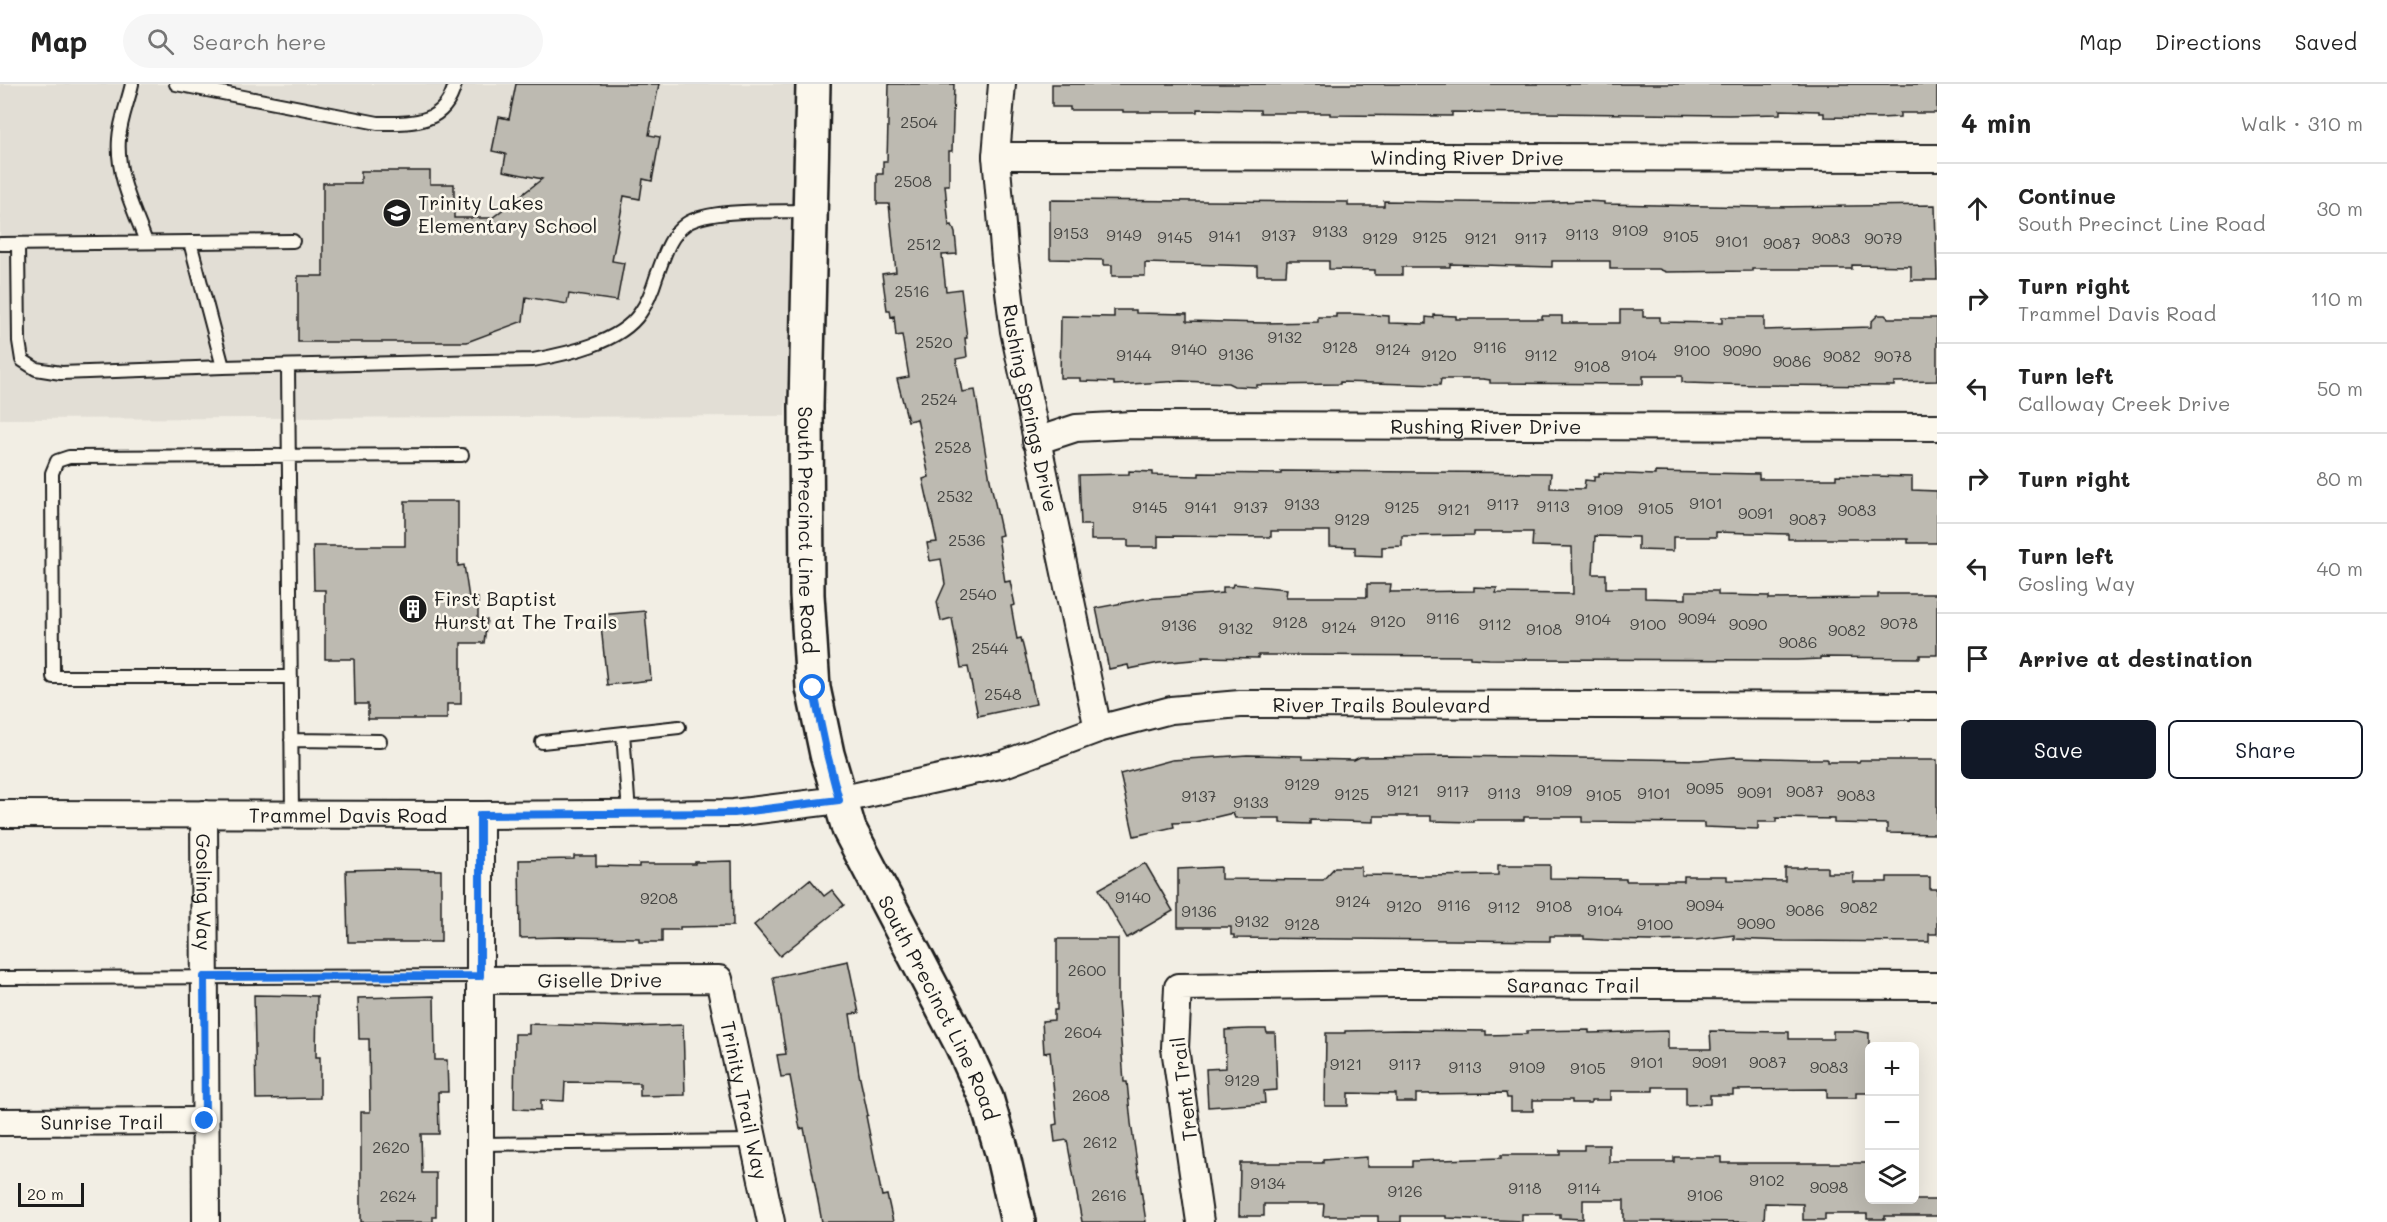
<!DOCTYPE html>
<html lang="en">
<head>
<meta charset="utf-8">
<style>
  :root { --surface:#fff; --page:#f6f6f6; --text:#222; --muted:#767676; --line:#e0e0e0; --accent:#111827 }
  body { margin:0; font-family:Mali,sans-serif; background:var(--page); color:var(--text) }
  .controls { position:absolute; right:18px; bottom:18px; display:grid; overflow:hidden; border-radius:9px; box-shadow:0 6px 24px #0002 }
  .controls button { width:54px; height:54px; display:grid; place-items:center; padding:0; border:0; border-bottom:2px solid var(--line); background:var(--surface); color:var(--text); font:30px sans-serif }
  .scale { position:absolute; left:18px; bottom:15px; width:66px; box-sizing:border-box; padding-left:6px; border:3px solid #1c1c1c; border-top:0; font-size:16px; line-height:21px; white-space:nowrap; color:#1c1c1c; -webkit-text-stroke:4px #fbf7ec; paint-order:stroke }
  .stop { position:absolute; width:18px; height:18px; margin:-14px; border:4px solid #1a73e8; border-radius:50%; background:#fff }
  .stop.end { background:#1a73e8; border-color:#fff; box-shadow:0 2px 6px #0008 }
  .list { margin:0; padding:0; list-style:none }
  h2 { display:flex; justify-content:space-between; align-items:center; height:78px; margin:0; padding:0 24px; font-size:26px }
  h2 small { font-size:20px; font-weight:400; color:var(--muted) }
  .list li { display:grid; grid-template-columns:39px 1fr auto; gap:18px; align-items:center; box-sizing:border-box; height:90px; padding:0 24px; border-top:2px solid var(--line) }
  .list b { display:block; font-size:22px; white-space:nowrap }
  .list p { margin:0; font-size:20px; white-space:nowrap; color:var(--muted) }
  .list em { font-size:20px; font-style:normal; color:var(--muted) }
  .actions { display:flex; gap:12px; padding:18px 24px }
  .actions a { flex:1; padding:14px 0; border:2px solid var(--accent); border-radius:9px; text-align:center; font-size:21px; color:var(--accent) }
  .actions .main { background:var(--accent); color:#fff }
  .icon { flex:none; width:33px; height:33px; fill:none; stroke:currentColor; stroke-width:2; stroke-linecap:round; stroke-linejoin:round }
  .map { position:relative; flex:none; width:1937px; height:1138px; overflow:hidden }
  header { display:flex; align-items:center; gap:36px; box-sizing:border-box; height:84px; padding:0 30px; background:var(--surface); border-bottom:2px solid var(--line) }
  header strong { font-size:28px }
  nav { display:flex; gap:33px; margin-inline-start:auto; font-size:21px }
  .search { width:420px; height:54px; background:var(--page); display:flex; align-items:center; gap:15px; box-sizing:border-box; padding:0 21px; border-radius:33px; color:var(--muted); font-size:22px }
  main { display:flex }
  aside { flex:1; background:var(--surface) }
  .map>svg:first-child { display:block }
  .built { fill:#e2ded5 }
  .building { fill:#bdbab1; stroke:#1c1c1c; stroke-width:1.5 }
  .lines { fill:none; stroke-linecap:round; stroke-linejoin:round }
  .lane-casing { stroke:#1c1c1c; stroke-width:16 }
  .street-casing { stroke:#1c1c1c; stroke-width:30 }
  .secondary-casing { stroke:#1c1c1c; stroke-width:38 }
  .lane { stroke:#fbf7ec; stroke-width:12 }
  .street { stroke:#fbf7ec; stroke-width:26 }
  .secondary { stroke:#fbf7ec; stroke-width:33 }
  .route { stroke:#1a73e8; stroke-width:8 }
  .labels { text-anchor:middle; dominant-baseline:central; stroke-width:5; stroke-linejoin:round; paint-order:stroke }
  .number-label { font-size:16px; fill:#444441 }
  .street-label { font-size:20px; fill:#1c1c1c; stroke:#fbf7ec }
  .poi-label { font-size:20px; fill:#1c1c1c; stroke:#fbf7ec; text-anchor:start }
</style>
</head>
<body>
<header>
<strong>Map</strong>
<div class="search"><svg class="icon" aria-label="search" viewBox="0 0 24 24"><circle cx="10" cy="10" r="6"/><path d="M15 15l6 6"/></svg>Search here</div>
<nav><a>Map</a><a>Directions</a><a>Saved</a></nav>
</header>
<main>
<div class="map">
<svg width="1937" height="1138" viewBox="0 0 1937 1138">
  <rect width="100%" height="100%" fill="#f2eee4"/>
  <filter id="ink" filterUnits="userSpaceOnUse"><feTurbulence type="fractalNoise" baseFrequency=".0167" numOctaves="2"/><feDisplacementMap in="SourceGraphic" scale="12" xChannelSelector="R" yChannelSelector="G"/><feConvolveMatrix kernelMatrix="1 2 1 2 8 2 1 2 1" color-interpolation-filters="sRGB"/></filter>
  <g filter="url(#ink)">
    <path class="built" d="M0,0H795L794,175L785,332L0,335Z"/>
    <path class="building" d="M516,0H659L649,51L660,53L652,97L643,95L640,115L624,112L612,177L624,179L617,217L569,210L567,220L526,213L523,237L467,258H298V192H323V99H361V87H430V100H454V134H492L542,95L503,87L506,70L492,67L499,33L509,35Z
      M889,0H954L952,67H949V101H945L949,142L952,141L955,149L957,170L942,171L946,207L961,205L967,254H965L967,273L956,275L962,308L975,306L990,396L1002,451L998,452L999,459L1005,498L1010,497L1015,521L1011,522L1017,555L1021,554L1027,578L1036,620L978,632L968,583L961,584L952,534L941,537L937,518L945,500L941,475L930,477L927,459L937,458L923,395L929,393L917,335L908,337L897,295L909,293L902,251L896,252L894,232L891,233L890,226H887L882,190L896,188L889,120H877V90H883V77H887Z
      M1052,0H1937V29H1900V33L1880,34L1824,33V29H1819V27L1780,26V30L1729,31L1452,28V32L1330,31V29H1260V26L1197,25V28H1123V26H1070V23H1052Z
      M1050,116L1348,118V122H1384V117L1528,119L1585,117L1604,118V120L1761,123L1935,121L1937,196H1911V182L1852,181V185H1752V187L1666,188L1659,185H1610V177H1552V183L1450,180V183H1402V191H1375V186L1329,185V177H1287L1286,191H1257V182L1145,179V192H1112V181H1103V176L1050,175Z
      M1114,226H1136V229L1187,230V237L1264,239L1318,238V233H1336V230H1354L1389,232V239L1426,240V233L1434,234V231L1456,232V235H1542V232H1562V239H1620V226H1643V233H1660V238L1722,239V233H1764V246L1871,243V238L1878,231H1885L1888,234H1937V297L1894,298V302L1756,301L1686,299L1682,298V292H1643V300L1490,299V296L1483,295H1441L1440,301L1340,298V300L1257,301V303L1234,302L1228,299L1182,297L1114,301V298L1080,297V294H1060L1061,232L1114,233Z
      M1129,387L1153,388V391L1199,392V389L1281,390V387L1551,389L1550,404L1584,405L1585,396L1594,397V393H1599V389L1655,391V388L1759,390V395H1836V391L1912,393V406L1937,407V459H1908V455H1788V450L1716,448V453H1673V467L1638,466V453L1595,452L1593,490H1606V504H1645V514L1686,515V507H1718V511L1769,512V515L1878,514V510H1937V571H1920V574L1820,573V575L1797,576L1489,575L1470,574V572L1283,571H1258V574L1202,573L1203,575L1159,579L1129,585L1128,581L1109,585L1096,524L1144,515L1223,509V503H1232L1233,500L1287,505L1286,513H1367V500H1391L1390,508L1474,507V503L1497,504L1496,509L1573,510L1572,463L1532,462L1533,448H1474V451L1402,452V462L1382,463V472L1355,471V463L1330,462V447H1271V453L1158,452V463H1128V456H1091V441H1081L1079,391L1129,390Z
      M405,417H458V482L464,481L469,514H478V535L487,536L484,559H461V620H447V635H368V620H355L354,575H325V506H314L313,462H405Z
      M645,527L651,596L607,601L600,531Z
      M1247,671L1302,672V675L1354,676L1360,673L1451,672L1699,676L1734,673L1808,675H1827V678H1859L1860,676H1937V750L1887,749V740L1834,739V735L1776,734V738H1758V745L1704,743V739L1582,738V733H1524V736H1474V738L1431,737V732H1374V738L1310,736V740L1280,739V734H1235L1233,729L1195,738L1173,739L1174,743L1134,752L1120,690L1172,676Z
      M574,772H596V782L639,783V780H695V778L732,777L733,842L680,843V846H662V858H639V854L560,853L520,854L519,776L574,775Z
      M1145,779L1173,827L1127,854L1099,805Z
      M1498,781H1550V794L1626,795V797H1684V792H1727V796L1785,797V784H1804V783H1827V789H1854L1853,798H1887V793H1930V805H1937V850H1929V858L1784,857L1734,855V851L1696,856L1650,857L1603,856L1584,855V852H1550V857L1234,854V851H1231V843H1178V785L1221,783V795L1323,796L1335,783H1361V791L1425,792L1498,791Z
      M388,785L441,786V858H348L346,786Z
      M810,795L824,812L832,806L844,821L780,872L754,841Z
      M1057,855H1118V917L1124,998H1127L1131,1039L1146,1138H1082L1067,1056L1055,1058L1053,1041L1057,1040L1050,968L1044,969L1042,937L1054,936V926H1057Z
      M848,877L859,929L850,930L859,990L868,1031L866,1032L882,1112L887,1111L893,1138H822L804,1044L800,1045L790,992L781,993L777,971L786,970L773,893Z
      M254,911L317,912L316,973H320V1014L256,1015Z
      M434,912L435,976H447L448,1008H438L439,1050H421L422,1089H436V1132H433V1138H361V1028H370L369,955H359L358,914Z
      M529,940L630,943L683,941L685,1011L640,1012V999L565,998L564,1017L541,1016V1026L514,1025L515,950H529Z
      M1249,945H1266L1267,949H1275L1277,1006L1264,1007L1265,1019L1208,1023L1206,985L1226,984L1225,946Z
      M1404,946L1486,947V951L1527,950V947L1589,946V949L1668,947V965H1711L1710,947L1789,948V955H1833V947H1856L1869,949V1009H1856V1014H1827V1005L1733,1006V1011H1710V1020L1686,1021V1003H1653V1007H1610V1016H1591V1019H1572V1016H1533V1027H1511V1014H1507L1506,1009L1416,1010V1018H1396V1010L1348,1009V1022H1325L1326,949H1345V947Z
      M1584,1061H1609V1078H1674V1073H1722V1079H1869V1116H1937V1132H1885V1135H1867V1130H1825V1136H1803V1120L1765,1119L1764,1138L1624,1137V1116H1583V1135L1560,1134V1130H1522V1137L1446,1134V1132H1401V1138H1378V1132H1323L1324,1120H1264V1132H1239L1240,1079H1323V1076L1367,1073V1083H1412V1077L1501,1074V1071H1560V1066H1584Z"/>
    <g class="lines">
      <g class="lane-casing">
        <path id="lane" d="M132,0C128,18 120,37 119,55C116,91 134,125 146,158
          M176,0L378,39C413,39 445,41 455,0
          M190,158L223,283L533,276C566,270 620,259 640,229C648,218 653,204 657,191C664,173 669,152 686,140C709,124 779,128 808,127
          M0,160L293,157
          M18,160L19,257L22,276L36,285L61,289L223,283
          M288,282L292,731
          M291,593H53L52,389L57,377L69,373L462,371
          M623,649L629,729
          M291,656L380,657
          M542,658L679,643
          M0,894L480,892
          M480,1060L755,1057"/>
      </g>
      <g class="street-casing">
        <g id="street">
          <path id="s1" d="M1002,0L996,72L1005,176L1014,247L1098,645"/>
          <path id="s2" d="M996,72L1937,74"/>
          <path id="s3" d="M1036,357L1076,344L1132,341L1937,343"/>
          <path id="s4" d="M0,730L480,731L734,729L839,716L1004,680L1098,645L1171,626L1240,620L1937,622"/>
          <path id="s5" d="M204,730L206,1138"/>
          <path d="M480,731V1138"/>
          <path id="s6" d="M480,896L719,895L771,1138"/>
          <path id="s7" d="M0,1038L205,1037"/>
          <path id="s8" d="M1200,1138L1175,964L1178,903L1399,900L1937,902"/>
        </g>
      </g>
      <g class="secondary-casing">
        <g id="secondary">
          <path id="s9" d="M813,0L806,323L807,511L813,604L827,670L849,745L962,961L986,1014L1002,1068L1018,1138"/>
        </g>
      </g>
      <use href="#lane" class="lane"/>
      <use href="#street" class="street"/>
      <use href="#secondary" class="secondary"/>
    </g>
  </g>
  <g class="lines" filter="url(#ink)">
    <path class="route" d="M205,1037L204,893L480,892V731L734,729L839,716L827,670L813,604"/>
  </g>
  <defs>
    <g id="school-disc" transform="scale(1.5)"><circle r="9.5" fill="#1c1c1c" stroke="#fbf7ec"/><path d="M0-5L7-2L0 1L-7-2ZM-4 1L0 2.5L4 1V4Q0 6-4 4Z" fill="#fff"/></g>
    <g id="building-disc" transform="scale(1.5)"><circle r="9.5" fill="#1c1c1c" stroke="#fbf7ec"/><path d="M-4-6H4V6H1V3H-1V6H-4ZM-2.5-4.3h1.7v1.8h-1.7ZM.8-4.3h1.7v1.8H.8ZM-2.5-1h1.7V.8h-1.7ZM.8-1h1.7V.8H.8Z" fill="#fff"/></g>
  </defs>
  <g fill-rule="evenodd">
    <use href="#school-disc" x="397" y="129"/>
    <use href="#building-disc" x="413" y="525"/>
  </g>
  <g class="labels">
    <g class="number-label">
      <text x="919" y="37">2504</text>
      <text x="913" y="96">2508</text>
      <text x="1630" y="145">9109</text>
      <text x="1330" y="146">9133</text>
      <text x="1071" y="148">9153</text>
      <text x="1582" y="149">9113</text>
      <text x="1124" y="150">9149</text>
      <text x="1279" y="150">9137</text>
      <text x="1225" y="151">9141</text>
      <text x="1681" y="151">9105</text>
      <text x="1175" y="152">9145</text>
      <text x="1430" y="152">9125</text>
      <text x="1380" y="153">9129</text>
      <text x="1481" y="153">9121</text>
      <text x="1531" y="153">9117</text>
      <text x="1831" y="153">9083</text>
      <text x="1883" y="153">9079</text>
      <text x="1732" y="156">9101</text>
      <text x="1782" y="158">9087</text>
      <text x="924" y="159">2512</text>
      <text x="912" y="206">2516</text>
      <text x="1285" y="252">9132</text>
      <text x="934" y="257">2520</text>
      <text x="1340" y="262">9128</text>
      <text x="1490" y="262">9116</text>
      <text x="1189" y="264">9140</text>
      <text x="1393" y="264">9124</text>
      <text x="1692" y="265">9100</text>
      <text x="1742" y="265">9090</text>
      <text x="1236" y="269">9136</text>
      <text x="1134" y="270">9144</text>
      <text x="1439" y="270">9120</text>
      <text x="1541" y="270">9112</text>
      <text x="1639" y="270">9104</text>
      <text x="1842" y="271">9082</text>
      <text x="1893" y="271">9078</text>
      <text x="1792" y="276">9086</text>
      <text x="1592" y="281">9108</text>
      <text x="939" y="314">2524</text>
      <text x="953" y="362">2528</text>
      <text x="955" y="411">2532</text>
      <text x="1706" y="418">9101</text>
      <text x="1302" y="419">9133</text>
      <text x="1503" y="419">9117</text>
      <text x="1553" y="421">9113</text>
      <text x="1150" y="422">9145</text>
      <text x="1201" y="422">9141</text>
      <text x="1251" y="422">9137</text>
      <text x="1402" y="422">9125</text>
      <text x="1656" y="423">9105</text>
      <text x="1454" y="424">9121</text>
      <text x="1605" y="424">9109</text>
      <text x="1857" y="425">9083</text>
      <text x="1756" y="428">9091</text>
      <text x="1352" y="434">9129</text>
      <text x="1808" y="434">9087</text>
      <text x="967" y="455">2536</text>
      <text x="978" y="509">2540</text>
      <text x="1443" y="533">9116</text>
      <text x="1697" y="533">9094</text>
      <text x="1593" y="534">9104</text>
      <text x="1388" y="536">9120</text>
      <text x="1290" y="537">9128</text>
      <text x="1899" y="538">9078</text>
      <text x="1495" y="539">9112</text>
      <text x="1648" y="539">9100</text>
      <text x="1748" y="539">9090</text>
      <text x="1179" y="540">9136</text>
      <text x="1339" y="542">9124</text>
      <text x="1236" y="543">9132</text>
      <text x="1544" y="544">9108</text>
      <text x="1847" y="545">9082</text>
      <text x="1798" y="557">9086</text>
      <text x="990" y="563">2544</text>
      <text x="1003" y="609">2548</text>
      <text x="1302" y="699">9129</text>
      <text x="1705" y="703">9095</text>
      <text x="1403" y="705">9121</text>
      <text x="1554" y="705">9109</text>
      <text x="1453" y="706">9117</text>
      <text x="1805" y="706">9087</text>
      <text x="1755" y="707">9091</text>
      <text x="1504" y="708">9113</text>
      <text x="1654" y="708">9101</text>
      <text x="1352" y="709">9125</text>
      <text x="1604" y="710">9105</text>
      <text x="1856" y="710">9083</text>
      <text x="1199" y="711">9137</text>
      <text x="1251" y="717">9133</text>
      <text x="1133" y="812">9140</text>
      <text x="659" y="813">9208</text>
      <text x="1353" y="816">9124</text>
      <text x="1454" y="820">9116</text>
      <text x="1705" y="820">9094</text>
      <text x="1404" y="821">9120</text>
      <text x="1554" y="821">9108</text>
      <text x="1504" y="822">9112</text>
      <text x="1859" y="822">9082</text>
      <text x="1605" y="825">9104</text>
      <text x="1805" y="825">9086</text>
      <text x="1199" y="826">9136</text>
      <text x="1252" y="836">9132</text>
      <text x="1756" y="838">9090</text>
      <text x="1302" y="839">9128</text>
      <text x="1655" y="839">9100</text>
      <text x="1087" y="885">2600</text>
      <text x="1083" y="947">2604</text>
      <text x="1647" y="977">9101</text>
      <text x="1710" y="977">9091</text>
      <text x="1768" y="977">9087</text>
      <text x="1346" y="979">9121</text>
      <text x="1405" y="979">9117</text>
      <text x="1465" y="982">9113</text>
      <text x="1527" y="982">9109</text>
      <text x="1829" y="982">9083</text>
      <text x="1588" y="983">9105</text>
      <text x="1242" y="995">9129</text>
      <text x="1091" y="1010">2608</text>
      <text x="1100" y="1057">2612</text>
      <text x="391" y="1062">2620</text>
      <text x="1767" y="1095">9102</text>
      <text x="1268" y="1098">9134</text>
      <text x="1829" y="1102">9098</text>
      <text x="1525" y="1103">9118</text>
      <text x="1584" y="1103">9114</text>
      <text x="1405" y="1106">9126</text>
      <text x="1109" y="1110">2616</text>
      <text x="1705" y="1110">9106</text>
      <text x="398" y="1111">2624</text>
    </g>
    <g class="street-label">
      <text stroke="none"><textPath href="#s2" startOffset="471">Winding River Drive</textPath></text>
      <text stroke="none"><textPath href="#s1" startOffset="327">Rushing Springs Drive</textPath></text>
      <text stroke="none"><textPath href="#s3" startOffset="452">Rushing River Drive</textPath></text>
      <text stroke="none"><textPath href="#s9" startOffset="446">South Precinct Line Road</textPath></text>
      <text stroke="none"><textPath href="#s4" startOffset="1395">River Trails Boulevard</textPath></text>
      <text stroke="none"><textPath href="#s4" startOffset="348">Trammel Davis Road</textPath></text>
      <text stroke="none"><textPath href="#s5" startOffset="78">Gosling Way</textPath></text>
      <text stroke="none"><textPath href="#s6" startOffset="120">Giselle Drive</textPath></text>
      <text stroke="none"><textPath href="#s8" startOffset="632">Saranac Trail</textPath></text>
      <text stroke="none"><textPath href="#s9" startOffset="950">South Precinct Line Road</textPath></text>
      <text transform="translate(1183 1005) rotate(-97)">Trent Trail</text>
      <text stroke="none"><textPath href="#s6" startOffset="363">Trinity Trail Way</textPath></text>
      <text stroke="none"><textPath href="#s7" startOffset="102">Sunrise Trail</textPath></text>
    </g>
    <g class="poi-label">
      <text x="418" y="118">Trinity Lakes<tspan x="418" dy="23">Elementary School</tspan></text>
      <text x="434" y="514">First Baptist<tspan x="434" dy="23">Hurst at The Trails</tspan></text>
    </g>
  </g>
</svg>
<div class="controls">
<button>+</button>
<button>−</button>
<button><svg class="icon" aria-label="layers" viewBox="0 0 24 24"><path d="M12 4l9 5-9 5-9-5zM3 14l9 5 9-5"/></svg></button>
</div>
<div class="scale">20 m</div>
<div class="stop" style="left:813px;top:604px"></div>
<div class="stop end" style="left:205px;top:1037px"></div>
</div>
<aside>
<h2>4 min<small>Walk · 310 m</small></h2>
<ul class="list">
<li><svg class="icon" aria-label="ahead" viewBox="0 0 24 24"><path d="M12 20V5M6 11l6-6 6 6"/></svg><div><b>Continue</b><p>South Precinct Line Road</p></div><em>30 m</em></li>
<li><svg class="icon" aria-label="right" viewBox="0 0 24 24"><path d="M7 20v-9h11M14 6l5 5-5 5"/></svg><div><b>Turn right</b><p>Trammel Davis Road</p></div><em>110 m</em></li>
<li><svg class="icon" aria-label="left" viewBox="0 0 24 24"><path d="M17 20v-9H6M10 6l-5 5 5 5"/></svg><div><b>Turn left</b><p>Calloway Creek Drive</p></div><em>50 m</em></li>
<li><svg class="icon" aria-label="right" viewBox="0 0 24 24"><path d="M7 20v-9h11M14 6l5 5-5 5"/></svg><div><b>Turn right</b></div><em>80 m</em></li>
<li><svg class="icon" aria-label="left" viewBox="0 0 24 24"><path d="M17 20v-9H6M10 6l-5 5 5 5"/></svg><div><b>Turn left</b><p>Gosling Way</p></div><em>40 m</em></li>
<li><svg class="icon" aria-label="arrive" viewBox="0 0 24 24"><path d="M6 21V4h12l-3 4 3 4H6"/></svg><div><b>Arrive at destination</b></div></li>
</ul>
<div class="actions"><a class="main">Save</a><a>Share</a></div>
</aside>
</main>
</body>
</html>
